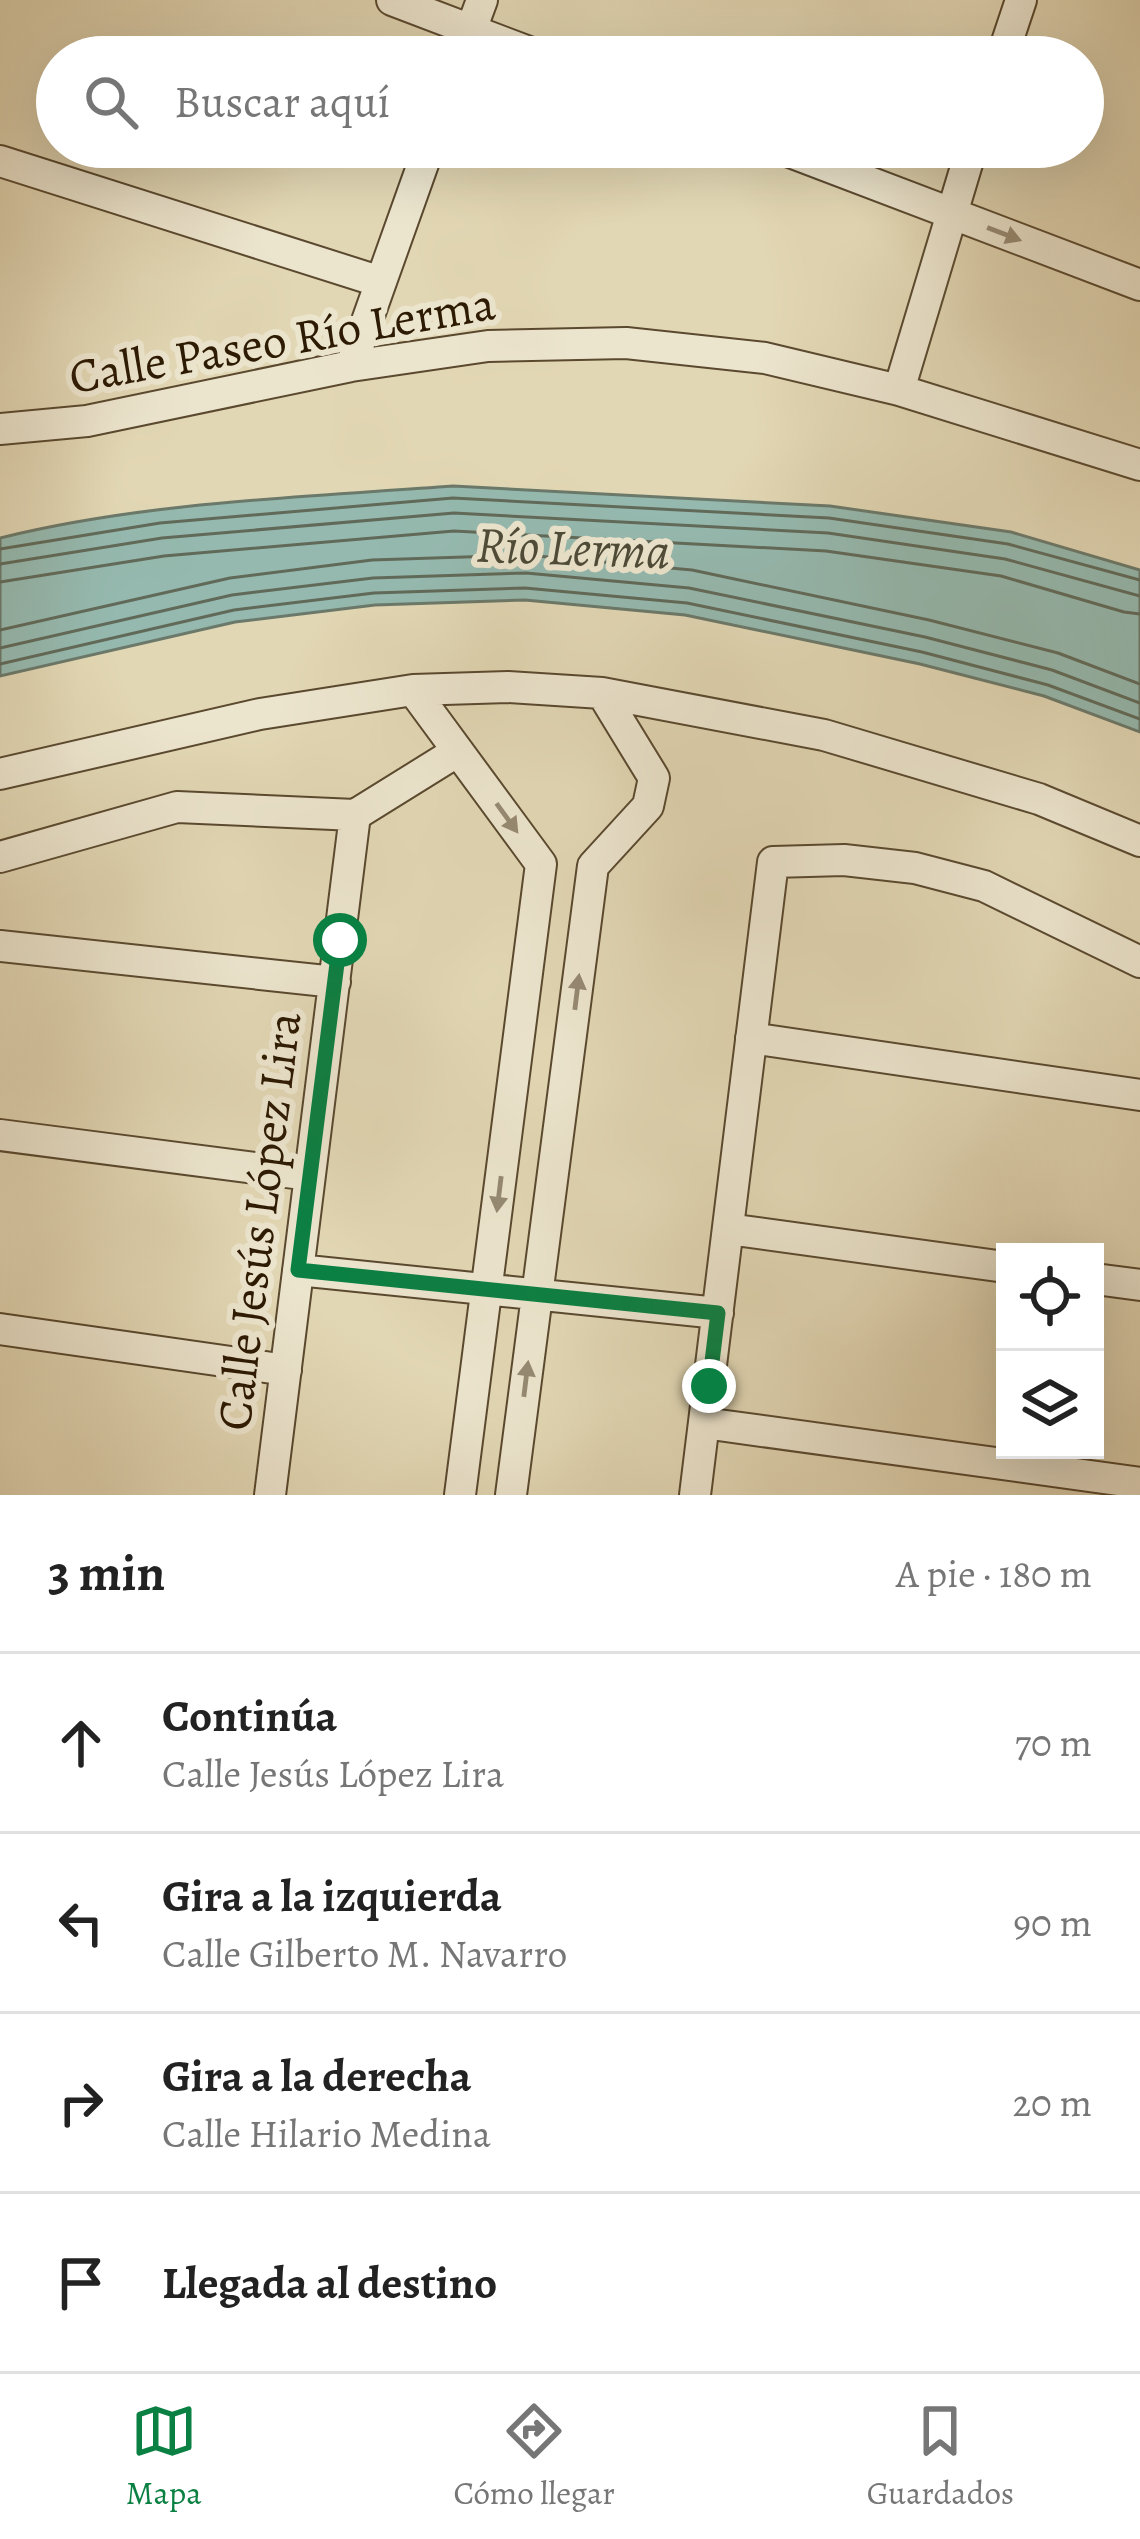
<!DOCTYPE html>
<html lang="es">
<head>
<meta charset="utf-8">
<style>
  :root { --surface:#fff; --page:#f6f6f6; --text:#222; --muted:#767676; --line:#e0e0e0; --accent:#0b8043 }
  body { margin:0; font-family:Alegreya,serif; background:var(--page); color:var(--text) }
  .controls { position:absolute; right:36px; bottom:36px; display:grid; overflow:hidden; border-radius:0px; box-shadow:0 12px 48px #0002 }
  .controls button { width:108px; height:108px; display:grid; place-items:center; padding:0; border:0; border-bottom:3px solid var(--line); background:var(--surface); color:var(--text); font:60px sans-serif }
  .stop { position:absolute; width:36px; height:36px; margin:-27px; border:9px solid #0b8043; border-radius:50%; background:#fff }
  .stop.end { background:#0b8043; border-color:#fff; box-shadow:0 3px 12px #0008 }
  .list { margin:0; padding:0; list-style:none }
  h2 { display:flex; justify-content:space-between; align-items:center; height:156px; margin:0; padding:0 48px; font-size:51px }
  h2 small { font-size:39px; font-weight:400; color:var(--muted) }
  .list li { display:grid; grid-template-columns:78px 1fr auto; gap:36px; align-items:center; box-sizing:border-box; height:180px; padding:0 48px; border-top:3px solid var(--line) }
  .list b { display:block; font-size:45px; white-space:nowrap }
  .list p { margin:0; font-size:39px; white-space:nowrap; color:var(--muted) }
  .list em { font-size:39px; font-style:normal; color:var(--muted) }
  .icon { flex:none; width:66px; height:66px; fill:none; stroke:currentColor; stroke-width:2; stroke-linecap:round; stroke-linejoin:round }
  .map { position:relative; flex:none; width:1140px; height:1495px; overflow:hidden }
  .search { position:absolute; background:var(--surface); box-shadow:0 12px 48px #0002; left:36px; right:36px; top:36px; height:132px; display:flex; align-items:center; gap:30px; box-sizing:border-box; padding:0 42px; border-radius:66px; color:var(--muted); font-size:45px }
  .sheet { height:876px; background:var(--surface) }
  nav { display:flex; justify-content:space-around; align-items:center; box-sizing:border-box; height:168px; border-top:3px solid var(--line); background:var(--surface); font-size:33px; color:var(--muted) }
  nav a { display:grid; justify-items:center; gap:6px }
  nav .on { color:var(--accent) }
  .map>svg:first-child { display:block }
  .water { fill:#95b9af; stroke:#6b796a; stroke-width:3 }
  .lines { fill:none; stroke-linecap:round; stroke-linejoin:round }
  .shore { stroke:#616a59; stroke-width:3 }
  .street-casing { stroke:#5a492f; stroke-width:34 }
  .street { stroke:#ece5ce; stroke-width:30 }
  .oneway { fill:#968a73 }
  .route { stroke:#0b8043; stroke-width:15 }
  .labels { text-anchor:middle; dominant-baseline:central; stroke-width:12; stroke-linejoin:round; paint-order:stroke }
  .street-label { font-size:48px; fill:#2d1a03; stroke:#ece5ce }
  .water-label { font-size:51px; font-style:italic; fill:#4c4a37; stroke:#ece5ce }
</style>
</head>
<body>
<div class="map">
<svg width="1140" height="1495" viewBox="0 0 1140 1495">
  <rect width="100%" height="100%" fill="#e2d7b4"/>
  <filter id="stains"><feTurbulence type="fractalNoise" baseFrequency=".00167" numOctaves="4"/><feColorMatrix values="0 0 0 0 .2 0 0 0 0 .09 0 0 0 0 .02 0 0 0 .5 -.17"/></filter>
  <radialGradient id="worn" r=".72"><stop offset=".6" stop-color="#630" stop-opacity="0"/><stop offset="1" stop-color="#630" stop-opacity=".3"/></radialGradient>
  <path class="water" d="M453,486L830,506L1011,532L1140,570V732L1044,696L920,664L685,615L525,600L375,605L235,622L0,676V538C144,502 305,497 453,486Z"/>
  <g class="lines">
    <path class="shore" d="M0,549L160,523L453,498L829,518L1008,544L1140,580
      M0,564L162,538L454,513L828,533L1005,559L1140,596
      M0,582L164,556L454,531L826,551L1001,576L1124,612L1140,614
      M0,630L230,578L372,560L526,555L692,570L929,620L1058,653L1140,684
      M0,648L232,595L373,578L526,573L689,588L925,637L1052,670L1140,703
      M0,664L234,610L374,593L525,588L687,603L922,652L1048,685L1140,719"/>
    <g class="street-casing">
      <path id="street" d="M392,0L542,57
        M461,57L482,0
        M1002,57L1021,0
        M777,147L1140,285
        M0,161L381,282
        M351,366L429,147
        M899,390L972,147
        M0,429L87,421L351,366L488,346L626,343L765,358L899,390L1140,465
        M413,690L541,864L460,1495
        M0,774L260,714L413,690L508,687L602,693L824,735L1039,799L1140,841
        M0,857L177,807L355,815L458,751
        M0,946L335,982
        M751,1038L1140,1095
        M0,1135L310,1175
        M728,1229L1005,1267
        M298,1270L718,1313
        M1095,1279L1140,1285
        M0,1329L286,1370
        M704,1423L1140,1483
        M270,1495L355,815
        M511,1495L593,866L648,806L654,778L602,693
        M695,1495L773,862L844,860L915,868L984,886L1140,962"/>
    </g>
    <use href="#street" class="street"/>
  </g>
  <defs><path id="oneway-solid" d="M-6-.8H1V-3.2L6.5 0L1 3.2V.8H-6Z" transform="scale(3)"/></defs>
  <g class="oneway">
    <use href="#oneway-solid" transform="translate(1004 234) rotate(21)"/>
    <use href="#oneway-solid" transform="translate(507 818) rotate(54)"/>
    <use href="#oneway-solid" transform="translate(577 992) rotate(-83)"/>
    <use href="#oneway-solid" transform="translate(499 1194) rotate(97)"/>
    <use href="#oneway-solid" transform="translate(526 1379) rotate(-83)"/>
  </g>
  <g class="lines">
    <path class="route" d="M340,940L298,1270L718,1313L709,1386"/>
  </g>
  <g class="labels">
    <g class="street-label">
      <text transform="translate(282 340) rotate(-10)">Calle Paseo Río Lerma</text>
      <text transform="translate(259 1221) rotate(-83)">Calle Jesús López Lira</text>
    </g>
    <g class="water-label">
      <text transform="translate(573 548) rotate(2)">Río Lerma</text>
    </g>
  </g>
  <rect width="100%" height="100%" filter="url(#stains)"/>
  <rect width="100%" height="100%" fill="url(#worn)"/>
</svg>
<div class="controls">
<button><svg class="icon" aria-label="locate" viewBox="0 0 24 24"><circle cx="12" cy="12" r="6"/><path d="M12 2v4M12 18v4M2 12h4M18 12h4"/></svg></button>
<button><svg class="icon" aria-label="layers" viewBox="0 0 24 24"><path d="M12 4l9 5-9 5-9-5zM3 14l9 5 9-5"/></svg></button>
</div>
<div class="stop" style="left:340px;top:940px"></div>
<div class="stop end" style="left:709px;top:1386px"></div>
<div class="search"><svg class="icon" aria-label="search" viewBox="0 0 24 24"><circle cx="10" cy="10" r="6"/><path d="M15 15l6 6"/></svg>Buscar aquí</div>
</div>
<section class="sheet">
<h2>3 min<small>A pie · 180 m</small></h2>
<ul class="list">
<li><svg class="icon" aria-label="ahead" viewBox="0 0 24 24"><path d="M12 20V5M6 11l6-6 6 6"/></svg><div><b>Continúa</b><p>Calle Jesús López Lira</p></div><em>70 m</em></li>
<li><svg class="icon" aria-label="left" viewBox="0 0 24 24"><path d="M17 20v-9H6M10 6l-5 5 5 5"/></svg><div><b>Gira a la izquierda</b><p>Calle Gilberto M. Navarro</p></div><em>90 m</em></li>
<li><svg class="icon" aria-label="right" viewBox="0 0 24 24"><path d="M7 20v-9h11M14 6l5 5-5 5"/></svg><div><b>Gira a la derecha</b><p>Calle Hilario Medina</p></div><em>20 m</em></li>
<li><svg class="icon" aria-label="arrive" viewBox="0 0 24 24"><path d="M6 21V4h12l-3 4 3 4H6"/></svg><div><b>Llegada al destino</b></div></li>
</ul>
</section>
<nav>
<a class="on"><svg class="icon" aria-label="map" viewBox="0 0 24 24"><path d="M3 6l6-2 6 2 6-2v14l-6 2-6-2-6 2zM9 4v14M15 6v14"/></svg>Mapa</a>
<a><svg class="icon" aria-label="directions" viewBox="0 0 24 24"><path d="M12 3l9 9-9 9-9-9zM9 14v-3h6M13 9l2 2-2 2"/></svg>Cómo llegar</a>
<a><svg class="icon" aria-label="saved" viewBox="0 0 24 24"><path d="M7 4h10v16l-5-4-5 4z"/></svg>Guardados</a>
</nav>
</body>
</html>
